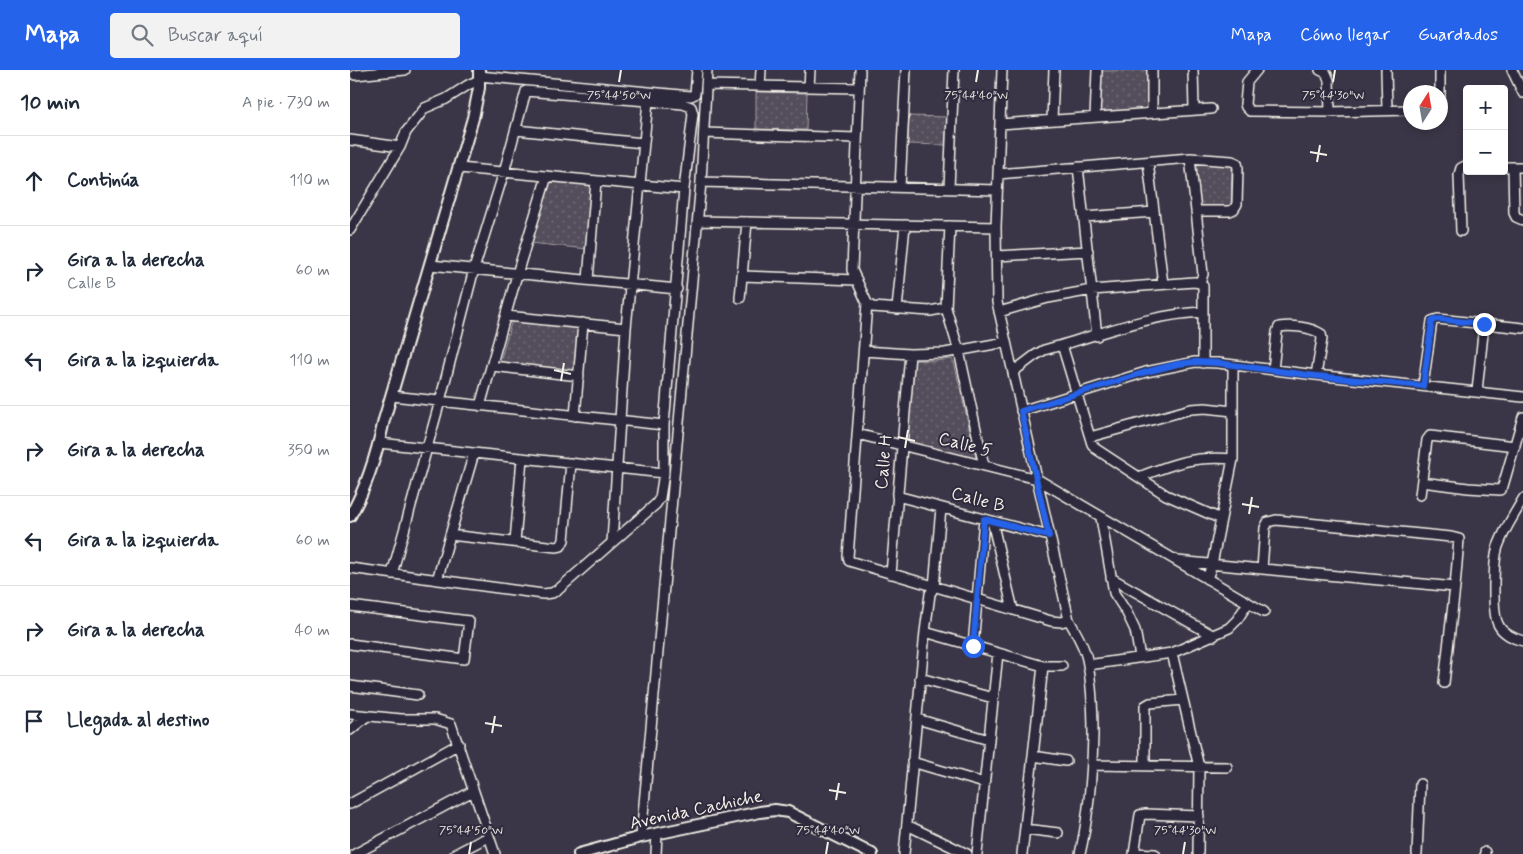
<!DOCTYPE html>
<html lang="es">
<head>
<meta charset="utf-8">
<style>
  :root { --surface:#fff; --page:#f2f2f3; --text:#1f2937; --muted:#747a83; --line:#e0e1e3; --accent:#2563eb }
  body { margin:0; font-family:Mynerve,sans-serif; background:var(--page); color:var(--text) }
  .controls { position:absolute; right:15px; top:15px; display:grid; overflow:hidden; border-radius:5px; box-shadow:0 2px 8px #0003 }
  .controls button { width:45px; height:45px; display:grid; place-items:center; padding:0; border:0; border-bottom:1px solid var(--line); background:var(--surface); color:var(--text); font:25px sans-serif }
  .compass { position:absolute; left:1053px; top:15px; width:45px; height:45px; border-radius:50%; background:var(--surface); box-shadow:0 2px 8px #0003; rotate:11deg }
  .stop { position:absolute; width:15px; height:15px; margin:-11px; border:4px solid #2563eb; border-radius:50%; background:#fff }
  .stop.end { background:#2563eb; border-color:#fff; box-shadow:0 1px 5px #0008 }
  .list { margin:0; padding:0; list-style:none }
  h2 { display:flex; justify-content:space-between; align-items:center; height:65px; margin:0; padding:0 20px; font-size:21px }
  h2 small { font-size:16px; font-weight:400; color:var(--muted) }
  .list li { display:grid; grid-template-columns:32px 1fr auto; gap:15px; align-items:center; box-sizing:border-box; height:90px; padding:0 20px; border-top:1px solid var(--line) }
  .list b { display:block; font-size:19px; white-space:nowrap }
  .list p { margin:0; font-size:16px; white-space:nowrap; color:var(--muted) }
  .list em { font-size:16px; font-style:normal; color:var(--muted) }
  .icon { flex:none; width:28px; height:28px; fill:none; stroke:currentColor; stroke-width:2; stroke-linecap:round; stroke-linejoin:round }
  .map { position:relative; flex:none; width:1173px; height:784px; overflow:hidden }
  header { display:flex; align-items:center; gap:30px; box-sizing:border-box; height:70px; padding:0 25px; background:var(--accent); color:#fff }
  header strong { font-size:24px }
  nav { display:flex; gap:28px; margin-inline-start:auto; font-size:18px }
  .search { width:350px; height:45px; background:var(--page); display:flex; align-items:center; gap:12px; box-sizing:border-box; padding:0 18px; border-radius:5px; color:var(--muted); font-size:19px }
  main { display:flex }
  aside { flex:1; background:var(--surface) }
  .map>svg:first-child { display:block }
  .park { fill:url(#park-dots); stroke:#a4a0a2 }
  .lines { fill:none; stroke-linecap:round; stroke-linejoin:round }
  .minor-casing { stroke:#f4f1e8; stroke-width:12 }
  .tertiary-casing { stroke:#f4f1e8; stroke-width:14 }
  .minor { stroke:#2f2a3d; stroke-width:9 }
  .tertiary { stroke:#2f2a3d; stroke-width:10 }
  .route { stroke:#2563eb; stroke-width:6 }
  .ticks { fill:none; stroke:#f4f1e8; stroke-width:2 }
  .labels { text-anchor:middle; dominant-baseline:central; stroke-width:4; stroke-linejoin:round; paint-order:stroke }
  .street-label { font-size:18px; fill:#f4f1e8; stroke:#2f2a3d }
  .ticks-label { font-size:12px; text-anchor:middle; fill:#f4f1e8; stroke:#2f2a3d; stroke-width:4; stroke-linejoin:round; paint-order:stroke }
</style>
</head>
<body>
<header>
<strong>Mapa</strong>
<div class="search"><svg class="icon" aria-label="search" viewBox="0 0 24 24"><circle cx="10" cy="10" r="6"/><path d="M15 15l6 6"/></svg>Buscar aquí</div>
<nav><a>Mapa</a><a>Cómo llegar</a><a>Guardados</a></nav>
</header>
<main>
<aside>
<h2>10 min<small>A pie · 730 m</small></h2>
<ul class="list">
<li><svg class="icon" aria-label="ahead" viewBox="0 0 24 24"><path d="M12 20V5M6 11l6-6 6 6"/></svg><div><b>Continúa</b></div><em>110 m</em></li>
<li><svg class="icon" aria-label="right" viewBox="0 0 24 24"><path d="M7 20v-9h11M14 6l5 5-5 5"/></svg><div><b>Gira a la derecha</b><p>Calle B</p></div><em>60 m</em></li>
<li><svg class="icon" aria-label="left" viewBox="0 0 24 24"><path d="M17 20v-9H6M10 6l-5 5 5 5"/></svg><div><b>Gira a la izquierda</b></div><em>110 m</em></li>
<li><svg class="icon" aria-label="right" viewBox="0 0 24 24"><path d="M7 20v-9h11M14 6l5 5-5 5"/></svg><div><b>Gira a la derecha</b></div><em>350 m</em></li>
<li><svg class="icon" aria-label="left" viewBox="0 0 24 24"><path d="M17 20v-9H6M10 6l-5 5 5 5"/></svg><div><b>Gira a la izquierda</b></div><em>60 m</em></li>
<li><svg class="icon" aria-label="right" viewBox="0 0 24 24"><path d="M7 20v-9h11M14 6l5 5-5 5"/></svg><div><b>Gira a la derecha</b></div><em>40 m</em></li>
<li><svg class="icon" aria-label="arrive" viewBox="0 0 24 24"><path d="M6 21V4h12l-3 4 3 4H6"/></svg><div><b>Llegada al destino</b></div></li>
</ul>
</aside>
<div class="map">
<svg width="1173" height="784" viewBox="0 0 1173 784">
  <defs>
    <pattern id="park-dots" width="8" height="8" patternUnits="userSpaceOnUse" patternTransform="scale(1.25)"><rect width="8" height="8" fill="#534e5c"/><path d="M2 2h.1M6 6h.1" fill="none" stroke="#6c6873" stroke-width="1.8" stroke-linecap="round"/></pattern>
  </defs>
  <rect width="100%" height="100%" fill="#3b3647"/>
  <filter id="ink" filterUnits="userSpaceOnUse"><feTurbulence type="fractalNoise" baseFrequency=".02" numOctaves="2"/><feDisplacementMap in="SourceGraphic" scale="10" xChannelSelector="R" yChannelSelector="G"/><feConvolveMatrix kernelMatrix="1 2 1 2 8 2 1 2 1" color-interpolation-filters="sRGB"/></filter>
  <g filter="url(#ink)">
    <path class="park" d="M799,0V40L750,44L751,1Z
      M406,22L457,23L456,60L406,59Z
      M559,46L597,47L595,75L558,74Z
      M850,92L882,94L881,136L849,138L845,97Z
      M197,109L244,114L238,179L179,173Z
      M162,250L231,256L227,303L149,295Z
      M602,289L604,292L626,387L625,391L557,374L556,368L561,294L565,290L584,291Z"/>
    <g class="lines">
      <g class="minor-casing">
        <path id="minor" d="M510,0L502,200L517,233L522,237L580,241L596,238
          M652,0L646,157L647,232L719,550C726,563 734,575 737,589C742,614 743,640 743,665C742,706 739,745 730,784
          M843,0L844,40
          M907,0L897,12L895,34L896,37L900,41L980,42L1060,40
          M970,0L976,3L979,10L980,42
          M1036,0L1037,40
          M1090,0V33
          M1162,0L1173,23
          M5,5L55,0
          M129,6L341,26L345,24L347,0
          M356,15L509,18
          M410,16L411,0
          M459,17L460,0
          M802,43V0
          M745,47L747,0
          M702,50L704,0
          M650,54L861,39
          M166,60L293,73
          M354,63L507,68
          M0,70L50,77L56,62L75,38L96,29L118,15L129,10
          M798,92L813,214
          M728,97L747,266
          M1154,97H1173
          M1163,97L1164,143L1166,147L1173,150
          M109,98L334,119
          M648,104L840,88L882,91L887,93L888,98L887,134L884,139L880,141H846L840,88
          M351,112L647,120
          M550,117L556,0
          M599,118L604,0
          M846,141L853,204L850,213
          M734,147L804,142
          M348,151L646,157
          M600,156L596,238L609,281L634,396
          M0,160L50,77
          M1111,161L1109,105L1111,98L1117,95
          M647,186L738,181
          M80,195L327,219
          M392,206L507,210
          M238,210L246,111
          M390,228L397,152
          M517,233L498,487L499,491L701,551L711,552L719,550
          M547,239L555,155
          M649,242L698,228L742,220L844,212L850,213L853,216V293
          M156,246L276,258
          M712,275L742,374L746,379L816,425L871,449
          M514,281L560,284L595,283L656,272
          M142,296L229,306
          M923,300L927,262L929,257C941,255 961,257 971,264L972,269L966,305
          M663,302L684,286L694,280C746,266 799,244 853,242
          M1073,316L1082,251L1088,249L1173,258
          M1127,321L1134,254
          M42,326L314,355
          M130,336L170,194L197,106
          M671,341L796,302L845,292L868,293L966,305L1173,327
          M225,346L233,253
          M507,364L687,409L914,542
          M740,367L841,339L855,338L883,341
          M29,373L314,403
          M789,407C825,393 843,386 883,389
          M1072,412L1118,418L1150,420L1153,416L1173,347
          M1070,425L1077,370L1080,366L1165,376
          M547,426L699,466
          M1173,429C1165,444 1155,458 1149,474C1143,486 1142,543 1148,554C1152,563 1164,569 1173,571
          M751,448L764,523L777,543L785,560L790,587
          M642,451L663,540
          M100,465L206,477L211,476L214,470L221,393
          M165,472L172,388
          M262,472L276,258L298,31
          M827,491L1105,517
          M0,498L193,524L202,523L209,519L306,434L310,428L314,403V355L334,119L343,44L341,37L333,34L176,21L154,102L124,199L90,331L42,504
          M912,499L915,458L918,452L926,450L1101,467L1109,469L1105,517L1094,613
          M541,504L560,284
          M761,508L864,566
          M857,509L862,494L883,389V295
          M87,510L124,383
          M0,536L119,551L114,589L0,574
          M575,562L693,596H712
          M623,576L634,449
          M822,583L849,697L848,784
          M738,595L822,583L879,558L887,550L898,533
          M570,608L643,628
          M0,616L68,625
          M0,644L51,649H85L101,654L145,784
          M567,649L639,670
          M0,660L17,646
          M683,686L716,691
          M562,692L634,713
          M742,695L877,697
          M795,696V636L800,633L833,630
          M0,734L109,674
          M557,755L617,784
          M675,759L708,763
          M291,767L351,112L357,0
          M784,783L805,784
          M5,784L123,721
          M105,784L138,767
          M306,784L307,763
          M554,784L575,562L580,524L584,517L591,438
          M627,784L648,583
          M672,784L693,596
          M784,784L790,745L796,744L849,746
          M1067,784L1070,714
          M1135,784V782"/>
      </g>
      <g class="tertiary-casing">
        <path id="tertiary" d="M0,446C17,417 27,383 34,350L123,48L129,18V0
          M229,784L291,767L410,742L425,740L438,742L522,784"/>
      </g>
      <use href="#minor" class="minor"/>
      <use href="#tertiary" class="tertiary"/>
    </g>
  </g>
  <g class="lines" filter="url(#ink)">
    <path class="route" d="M623,576L634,449L699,466L671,341L796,302L828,294L846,292L868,293L966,306L1073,316L1082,251L1088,249L1134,254"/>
  </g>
  <path class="ticks" d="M269,12L271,0M626,12L628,0M983,12L985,0M960,82L977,85M967,92L970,75M204,300L221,304M211,311L214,293M548,367L565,371M555,378L558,360M892,434L909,437M899,444L902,427M135,653L152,656M142,663L145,646M479,720L496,723M486,730L489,713M119,784L121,772M476,784L478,772M833,784L835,772"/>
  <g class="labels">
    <g class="street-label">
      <text transform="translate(615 375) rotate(14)">Calle 5</text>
      <text transform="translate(534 392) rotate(-85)">Calle H</text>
      <text transform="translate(628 430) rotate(15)">Calle B</text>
      <text transform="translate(346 740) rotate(-12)">Avenida Cachiche</text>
    </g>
  </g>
  <g class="ticks-label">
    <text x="269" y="29">75°44'50"W</text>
    <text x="626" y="29">75°44'40"W</text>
    <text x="983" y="29">75°44'30"W</text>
    <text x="121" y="764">75°44'50"W</text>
    <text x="478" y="764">75°44'40"W</text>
    <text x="835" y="764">75°44'30"W</text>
  </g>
</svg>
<div class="controls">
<button>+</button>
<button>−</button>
</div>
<svg class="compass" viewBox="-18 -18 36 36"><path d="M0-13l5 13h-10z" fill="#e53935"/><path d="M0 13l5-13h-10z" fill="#747a83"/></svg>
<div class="stop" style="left:623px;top:576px"></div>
<div class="stop end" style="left:1134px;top:254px"></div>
</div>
</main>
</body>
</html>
